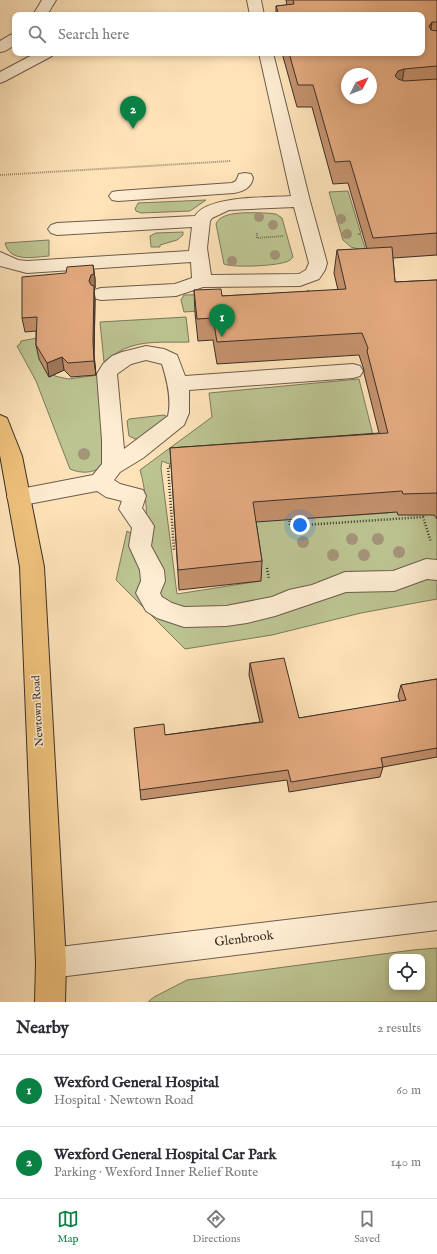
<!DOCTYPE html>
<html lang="en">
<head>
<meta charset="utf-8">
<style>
  :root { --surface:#fff; --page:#f2f2f3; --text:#2b2b33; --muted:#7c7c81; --line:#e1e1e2; --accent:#0b8043 }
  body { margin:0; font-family:"IM FELL English",serif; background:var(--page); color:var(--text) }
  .controls { position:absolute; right:12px; bottom:12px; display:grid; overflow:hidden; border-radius:8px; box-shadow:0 2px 6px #0003 }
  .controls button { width:36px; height:36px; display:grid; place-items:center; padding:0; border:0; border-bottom:1px solid var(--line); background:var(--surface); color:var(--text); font:20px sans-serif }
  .compass { position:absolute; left:341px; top:68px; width:36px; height:36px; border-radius:50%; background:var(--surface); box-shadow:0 2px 6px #0003; rotate:48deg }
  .you { position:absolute; left:300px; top:525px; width:14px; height:14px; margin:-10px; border:3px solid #fff; border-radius:50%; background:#1a73e8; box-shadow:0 0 0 6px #1a73e833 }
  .badge { display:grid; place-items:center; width:26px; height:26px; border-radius:50%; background:var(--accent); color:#fff; font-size:13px; font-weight:700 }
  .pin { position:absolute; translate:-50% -33px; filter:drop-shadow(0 1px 2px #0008) }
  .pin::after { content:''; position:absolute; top:21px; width:14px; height:12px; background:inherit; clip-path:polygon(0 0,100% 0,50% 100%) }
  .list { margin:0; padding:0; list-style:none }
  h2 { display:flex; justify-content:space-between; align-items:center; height:52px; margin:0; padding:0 16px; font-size:17px }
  h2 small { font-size:13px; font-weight:400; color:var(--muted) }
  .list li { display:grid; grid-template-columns:26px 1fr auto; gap:12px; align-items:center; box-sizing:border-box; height:72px; padding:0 16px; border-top:1px solid var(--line) }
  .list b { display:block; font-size:15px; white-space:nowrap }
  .list p { margin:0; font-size:13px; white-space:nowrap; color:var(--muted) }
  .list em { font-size:13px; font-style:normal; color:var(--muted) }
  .icon { flex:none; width:22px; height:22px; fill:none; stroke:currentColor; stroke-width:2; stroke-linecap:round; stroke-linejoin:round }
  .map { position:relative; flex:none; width:437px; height:1002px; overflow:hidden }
  .search { position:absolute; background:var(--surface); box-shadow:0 2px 6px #0003; left:12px; right:12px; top:12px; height:44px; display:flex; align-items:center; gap:10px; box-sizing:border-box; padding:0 14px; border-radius:8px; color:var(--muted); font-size:15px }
  .sheet { height:196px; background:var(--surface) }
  nav { display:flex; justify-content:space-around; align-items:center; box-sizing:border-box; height:56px; border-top:1px solid var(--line); background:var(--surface); font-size:11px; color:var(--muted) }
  nav a { display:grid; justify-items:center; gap:2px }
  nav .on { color:var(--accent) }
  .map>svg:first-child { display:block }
  .green { fill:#bcc492; stroke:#7c7a5e; fill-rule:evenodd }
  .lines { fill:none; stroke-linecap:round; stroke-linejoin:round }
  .minor-casing { stroke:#6c5c4d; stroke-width:2 }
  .major-casing { stroke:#3b2f29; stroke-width:2 }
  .path-far1 { stroke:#3b2f29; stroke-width:2; stroke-dasharray:0.5 1.5; stroke-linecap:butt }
  .path { stroke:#3b2f29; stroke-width:2.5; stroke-dasharray:1 2; stroke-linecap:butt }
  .minor { fill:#feedd2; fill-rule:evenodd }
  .major { fill:#efc27c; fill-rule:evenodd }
  .tree { fill:#a49478 }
  .wall { fill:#c4926e; stroke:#3b2f29 }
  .shaded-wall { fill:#a0775a; stroke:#3b2f29 }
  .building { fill:#e4aa80; stroke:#3b2f29; fill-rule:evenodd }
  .labels { text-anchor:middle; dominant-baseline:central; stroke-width:3; stroke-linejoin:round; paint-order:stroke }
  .street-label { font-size:11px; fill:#3b2f29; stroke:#feedd2 }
  .near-street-label { font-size:13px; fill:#3b2f29; stroke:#feedd2 }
</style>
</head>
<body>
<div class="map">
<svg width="437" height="1002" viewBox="0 0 437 1002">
  <rect width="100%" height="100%" fill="#fee3b9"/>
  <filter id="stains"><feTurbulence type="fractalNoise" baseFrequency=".005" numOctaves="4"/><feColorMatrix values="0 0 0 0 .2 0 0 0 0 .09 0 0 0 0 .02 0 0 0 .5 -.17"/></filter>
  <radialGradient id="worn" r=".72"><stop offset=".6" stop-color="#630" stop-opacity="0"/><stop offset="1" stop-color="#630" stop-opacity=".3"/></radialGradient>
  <path class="green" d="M348,191L361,234H358L361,235L366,251L351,247L343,240L329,192Z
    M206,200L190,211L141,213L136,211L135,209L138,203Z
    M266,213L276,214L282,218L293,257C291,259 291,260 288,261C280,266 232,268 224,264L216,224C221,210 253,213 266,213Z
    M183,232V235L177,240L160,245V247H151L150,236L156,233Z
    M49,240V256C34,257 10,263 5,243Z
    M308,290L325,301H346L184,312L181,300L184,295L222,294L211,307L295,302Z
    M186,317L189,342C155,343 132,338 104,362L100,322Z
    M37,338L40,357L55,376L68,379L99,375L104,461L102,467C92,473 82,474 70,469L36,381L17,346L20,344L21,341Z
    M359,379L377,451L169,464L162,461L161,468L177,594L260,581L250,509L296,519L388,513L380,477L437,512V599L361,613L272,635L185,649L116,580L127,531L147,543C147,520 147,493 140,470L212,417L209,393Z
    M164,415L168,417L140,438L135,439L129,436L127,421L129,419Z
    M437,948V1002H148L154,997L187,980L413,950ZM392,957H422V987H392Z"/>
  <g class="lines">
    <g class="minor-casing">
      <path id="minor" d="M42,0H56L47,15H33Z
        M247,0H261L264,15H250Z
        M15,34V45L5,51L0,52V41L10,35Z
        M36,53H54L52,56L5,81L0,83V72Z
        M259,53H273L310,201L327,263L325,270L319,279L300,286L203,287L176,296L101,300L94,298L92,294L94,290L101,288L175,284L192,278L191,262L27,273L0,266V252L18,260L27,261L189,251L192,227L57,235L51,233L48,229L51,225L57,223L195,216C208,195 268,198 291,196ZM294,207L309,263L306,270L299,274L211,275L207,248L210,221L212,218L229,210Z
        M245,173L251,174L253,178C251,188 244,191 234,193L118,201L112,200L109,196L112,192L118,191L232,183L236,181L239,174Z
        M146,346L164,349L177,355L185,376L353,364L360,366L363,371L360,376L353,378L189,390V413L184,425L143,458L120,472L114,480L120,484L143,490L146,496L142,508L154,526L151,546L164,570L165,581L160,593L162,597L172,603L184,607L226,606L272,597L289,590L312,585L345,572L393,571L426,559L437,560V580L427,579L394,591L346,592L275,616L247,623L226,626L184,627L157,618L146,611L136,593L141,581L140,570L129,546L132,528L119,509L122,501L106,497L97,491L18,506L10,503L7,497L10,491L93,475L102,464V440L97,374L103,364L112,356L122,352ZM146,360L162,364C167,380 172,399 168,416L124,449L117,374L131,364Z
        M437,902V930L51,978L41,973L36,963L41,953L51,948Z"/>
    </g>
    <g class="major-casing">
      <path id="major" d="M0,415L7,418L22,456L44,567L66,963L65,1002H35L36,963L20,567L0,455Z"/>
    </g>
    <path class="path-far1" d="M0,175L231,161
      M257,233V238L283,236"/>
    <path class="path" d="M173,466L168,467L174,550
      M289,518L290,526L423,517L431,542
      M267,568L269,579"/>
    <use href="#minor" class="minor"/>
    <use href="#major" class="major"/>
  </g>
  <g class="tree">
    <circle cx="259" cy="217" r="5"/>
    <circle cx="341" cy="219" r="5"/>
    <circle cx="273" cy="225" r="5"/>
    <circle cx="347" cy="234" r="5"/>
    <circle cx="275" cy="255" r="5"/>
    <circle cx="232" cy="261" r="5"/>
    <circle cx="84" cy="454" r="6"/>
    <circle cx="352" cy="539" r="6"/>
    <circle cx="378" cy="539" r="6"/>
    <circle cx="303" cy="542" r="6"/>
    <circle cx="399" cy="552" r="6"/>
    <circle cx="333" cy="555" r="6"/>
    <circle cx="364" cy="555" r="6"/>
  </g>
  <path class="wall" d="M286,0H437V255L393,258L395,282L437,280V519L434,515H398L397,512L256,522L262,561L261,581L179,590L170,448L379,433L364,373V370L359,355L217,364L213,340L198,341L195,313L194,290L222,296L338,290L334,273L337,250L367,249L348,183L333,184L312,107H297L282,53H422V15H276V6L287,5Z
    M93,265L95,279V288L94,289L95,300L94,355L96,375L71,377L64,370L49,377L39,359L36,345V331L25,332L22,318Z
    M250,663L299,718L400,702L398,696L401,685L437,679V757L383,767L380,777L289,792L287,780L141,800L140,790L165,735L260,722L249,675Z"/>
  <path class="shaded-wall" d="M432,22L429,44V26Z
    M404,69L401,91L395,76L398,71Z
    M93,265L95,279V288L94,289L95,300L94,355L96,375L94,361L89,281Z
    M62,357L64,370L49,377L47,363Z"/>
  <path class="building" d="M293,0H437V22H432L429,26L431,30L437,31V66L404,69L398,71L395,76L398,79L404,81L437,79V233L373,238L350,161L335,162L313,85H298L289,53H422V15H279L276,6L294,4ZM347,74H371V98H347Z
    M392,247L395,282L437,280V493L403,494L402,491L253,502L262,561L178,570L170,448L388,433L367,351L368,348L362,333L217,342L213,318L197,319L194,290L221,289L222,296L346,289L337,250Z
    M93,265L94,274L91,275L89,281L91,285L94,286L93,341L94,361L68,363L62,357L47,363L36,345L37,317L22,318V277L66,273L67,267Z
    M284,658L299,718L406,700L401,685L437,679V748L381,758L383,767L291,782L288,770L140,790L134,728L164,724L165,735L263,722L250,663Z"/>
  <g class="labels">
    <g class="street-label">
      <text transform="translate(38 711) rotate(-93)">Newtown Road</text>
    </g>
    <g class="near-street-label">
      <text transform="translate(244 939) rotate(-7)">Glenbrook</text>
    </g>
  </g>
  <rect width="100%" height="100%" filter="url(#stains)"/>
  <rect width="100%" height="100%" fill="url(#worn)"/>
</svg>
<div class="controls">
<button><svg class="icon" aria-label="locate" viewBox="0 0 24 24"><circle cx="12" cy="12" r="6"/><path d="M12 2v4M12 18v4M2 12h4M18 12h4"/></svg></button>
</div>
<svg class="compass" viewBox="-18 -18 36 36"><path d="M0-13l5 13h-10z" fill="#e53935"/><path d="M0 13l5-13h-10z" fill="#7c7c81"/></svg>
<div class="you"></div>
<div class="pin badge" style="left:222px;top:337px">1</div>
<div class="pin badge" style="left:133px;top:129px">2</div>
<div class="search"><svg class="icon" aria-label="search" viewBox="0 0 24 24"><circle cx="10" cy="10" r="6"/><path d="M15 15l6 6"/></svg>Search here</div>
</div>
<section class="sheet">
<h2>Nearby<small>2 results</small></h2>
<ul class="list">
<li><span class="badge">1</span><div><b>Wexford General Hospital</b><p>Hospital · Newtown Road</p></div><em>60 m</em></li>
<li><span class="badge">2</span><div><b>Wexford General Hospital Car Park</b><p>Parking · Wexford Inner Relief Route</p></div><em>140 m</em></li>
</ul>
</section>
<nav>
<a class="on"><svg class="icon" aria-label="map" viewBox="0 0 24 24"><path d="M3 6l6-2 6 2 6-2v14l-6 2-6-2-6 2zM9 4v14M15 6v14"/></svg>Map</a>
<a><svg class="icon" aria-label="directions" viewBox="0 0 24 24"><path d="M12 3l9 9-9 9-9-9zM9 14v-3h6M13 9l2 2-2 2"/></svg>Directions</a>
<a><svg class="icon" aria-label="saved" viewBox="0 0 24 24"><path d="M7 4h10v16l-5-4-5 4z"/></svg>Saved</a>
</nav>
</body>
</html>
